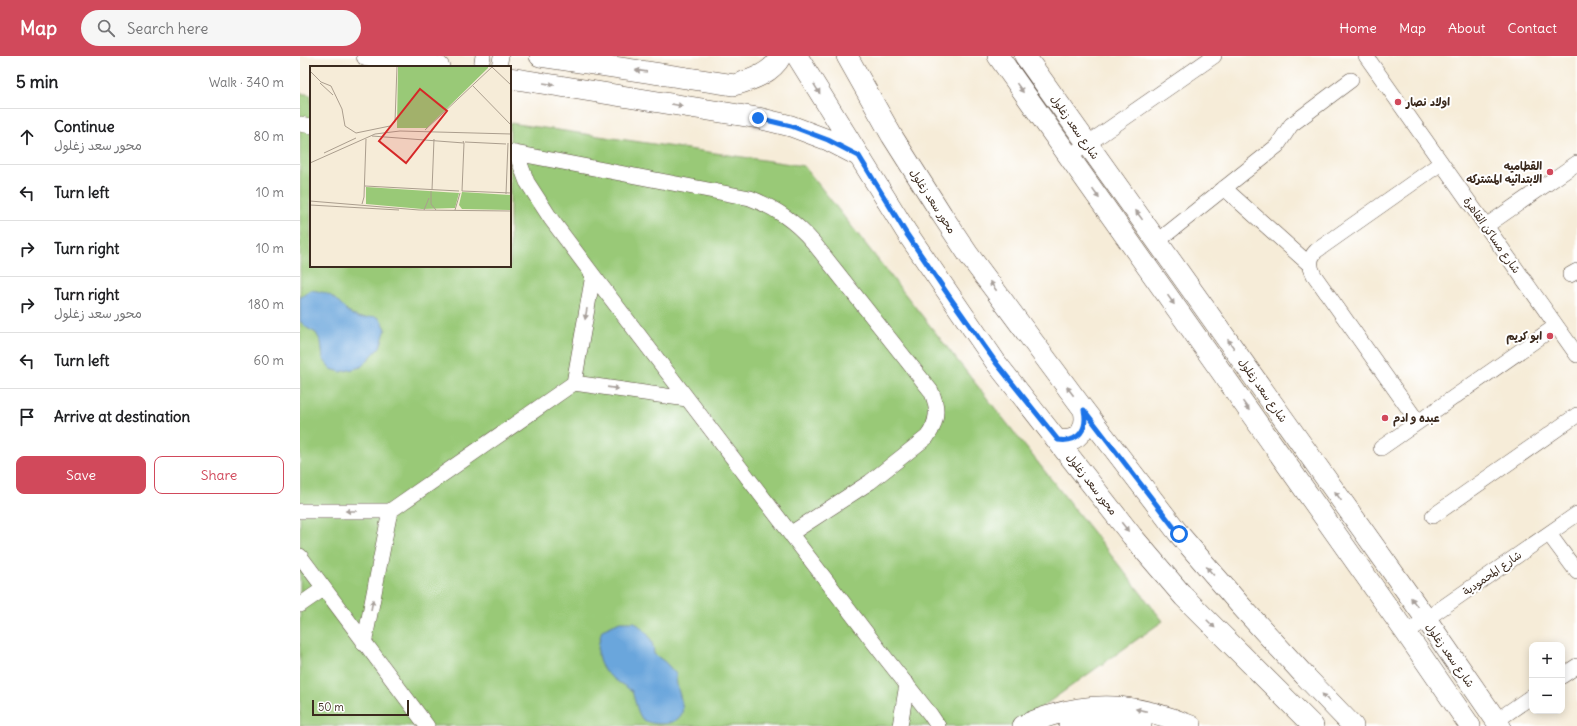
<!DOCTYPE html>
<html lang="en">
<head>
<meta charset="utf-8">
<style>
  :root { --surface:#fff; --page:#f6f6f6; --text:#202124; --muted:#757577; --line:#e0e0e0; --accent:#d1495b }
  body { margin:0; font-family:Delius,"Playpen Sans Arabic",sans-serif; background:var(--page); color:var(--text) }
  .controls { position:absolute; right:12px; bottom:12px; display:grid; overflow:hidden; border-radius:8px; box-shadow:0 2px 10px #0003 }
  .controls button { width:36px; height:36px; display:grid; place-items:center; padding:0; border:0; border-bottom:1px solid var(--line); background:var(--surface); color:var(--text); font:20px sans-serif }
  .scale { position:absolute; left:12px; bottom:10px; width:97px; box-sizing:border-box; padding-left:4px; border:2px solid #3b2a1e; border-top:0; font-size:11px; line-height:14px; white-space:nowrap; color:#3b2a1e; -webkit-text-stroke:3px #fff; paint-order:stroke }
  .stop { position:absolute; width:12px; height:12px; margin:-9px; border:3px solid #1a73e8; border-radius:50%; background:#fff }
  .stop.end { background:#1a73e8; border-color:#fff; box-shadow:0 1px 4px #0008 }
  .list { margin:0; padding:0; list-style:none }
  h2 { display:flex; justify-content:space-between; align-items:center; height:52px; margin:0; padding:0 16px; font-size:17px }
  h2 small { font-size:13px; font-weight:400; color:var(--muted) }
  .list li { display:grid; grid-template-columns:26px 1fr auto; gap:12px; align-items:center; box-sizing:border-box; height:56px; padding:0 16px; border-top:1px solid var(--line) }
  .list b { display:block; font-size:15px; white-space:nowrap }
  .list p { margin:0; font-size:13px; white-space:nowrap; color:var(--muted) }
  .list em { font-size:13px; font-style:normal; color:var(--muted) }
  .actions { display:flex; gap:8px; padding:12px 16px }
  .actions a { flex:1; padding:9px 0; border:1px solid var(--accent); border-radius:8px; text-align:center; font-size:14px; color:var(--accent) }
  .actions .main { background:var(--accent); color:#fff }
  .icon { flex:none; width:22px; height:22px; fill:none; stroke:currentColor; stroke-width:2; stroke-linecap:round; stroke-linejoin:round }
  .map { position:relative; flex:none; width:1277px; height:670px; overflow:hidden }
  header { display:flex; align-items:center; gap:24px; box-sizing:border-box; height:56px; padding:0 20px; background:var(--accent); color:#fff }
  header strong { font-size:19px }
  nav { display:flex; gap:22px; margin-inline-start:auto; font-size:14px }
  .search { width:280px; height:36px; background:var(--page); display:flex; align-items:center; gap:10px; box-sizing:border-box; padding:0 14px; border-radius:22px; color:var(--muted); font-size:15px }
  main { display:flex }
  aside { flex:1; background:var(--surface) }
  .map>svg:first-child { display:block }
  .green { fill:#99c977; stroke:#6a7a4a }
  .water { fill:#6ba6dc; stroke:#53687d }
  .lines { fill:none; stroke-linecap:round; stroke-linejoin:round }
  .street-casing { stroke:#57473a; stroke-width:16 }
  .secondary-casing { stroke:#57473a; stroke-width:22 }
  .street { stroke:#fff; stroke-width:15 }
  .secondary { stroke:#fff; stroke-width:21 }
  .oneway { fill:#a79f9a }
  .route { stroke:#1a73e8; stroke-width:5 }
  .poi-dot { fill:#d1495b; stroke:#fff; stroke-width:1.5 }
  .labels { text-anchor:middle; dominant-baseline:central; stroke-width:4; stroke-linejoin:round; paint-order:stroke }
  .poi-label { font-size:11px; font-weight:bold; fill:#3b2a1e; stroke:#fff; text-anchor:start }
  .street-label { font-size:11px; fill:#3b2a1e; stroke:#fff }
  .inset-road { fill:none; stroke:#ab9e8e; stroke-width:1 }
  .view { fill:#d62828; fill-opacity:0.15; stroke:#d62828; stroke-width:2 }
  .inset-edge { fill:none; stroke:#3b2a1e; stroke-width:2 }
</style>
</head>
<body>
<header>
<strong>Map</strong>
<div class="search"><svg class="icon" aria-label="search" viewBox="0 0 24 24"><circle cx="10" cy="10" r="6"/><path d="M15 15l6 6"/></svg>Search here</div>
<nav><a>Home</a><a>Map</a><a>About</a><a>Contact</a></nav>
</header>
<main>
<aside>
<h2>5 min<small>Walk · 340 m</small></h2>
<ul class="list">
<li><svg class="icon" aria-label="ahead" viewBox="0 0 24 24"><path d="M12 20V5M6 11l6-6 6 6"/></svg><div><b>Continue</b><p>محور سعد زغلول</p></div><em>80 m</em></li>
<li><svg class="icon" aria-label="left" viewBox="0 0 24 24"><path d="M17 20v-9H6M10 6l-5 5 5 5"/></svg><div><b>Turn left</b></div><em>10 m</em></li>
<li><svg class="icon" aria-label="right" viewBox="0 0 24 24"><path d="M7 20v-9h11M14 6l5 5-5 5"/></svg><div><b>Turn right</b></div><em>10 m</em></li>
<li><svg class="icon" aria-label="right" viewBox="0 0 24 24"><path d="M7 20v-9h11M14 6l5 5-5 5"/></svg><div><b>Turn right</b><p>محور سعد زغلول</p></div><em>180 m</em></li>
<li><svg class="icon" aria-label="left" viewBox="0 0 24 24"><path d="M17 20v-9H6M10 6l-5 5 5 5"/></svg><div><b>Turn left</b></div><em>60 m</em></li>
<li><svg class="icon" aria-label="arrive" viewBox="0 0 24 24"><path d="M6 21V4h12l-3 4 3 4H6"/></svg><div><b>Arrive at destination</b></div></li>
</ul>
<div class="actions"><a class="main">Save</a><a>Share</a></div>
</aside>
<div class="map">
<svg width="1277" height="670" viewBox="0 0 1277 670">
  <rect width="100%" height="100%" fill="#fff"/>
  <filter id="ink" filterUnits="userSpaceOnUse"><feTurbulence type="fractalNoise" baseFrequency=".025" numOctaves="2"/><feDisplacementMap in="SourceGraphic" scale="8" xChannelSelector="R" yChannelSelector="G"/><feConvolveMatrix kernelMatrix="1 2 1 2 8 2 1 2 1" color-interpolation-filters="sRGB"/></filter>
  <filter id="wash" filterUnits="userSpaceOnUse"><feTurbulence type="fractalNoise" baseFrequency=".012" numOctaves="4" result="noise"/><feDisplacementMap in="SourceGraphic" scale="16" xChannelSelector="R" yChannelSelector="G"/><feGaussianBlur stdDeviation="0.9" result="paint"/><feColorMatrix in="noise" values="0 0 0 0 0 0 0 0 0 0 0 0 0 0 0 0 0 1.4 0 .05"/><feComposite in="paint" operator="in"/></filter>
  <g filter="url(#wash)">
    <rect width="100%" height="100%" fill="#f6ecd8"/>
    <path class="green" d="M0,37L11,39V210H210V67L504,110L863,565L715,670H0Z"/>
    <path class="water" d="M10,234C18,235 25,236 31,240C40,246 45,256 55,260C70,267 76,250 86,273L80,291L61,311L41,316L31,313L23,303L21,286L16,277L7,272L0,265V242Z
      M320,566H335C347,577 353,581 354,598L365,606L376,618C375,631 385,648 382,657C377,670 354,670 343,664C337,657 335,644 332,635C318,625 298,617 298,596C298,589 300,581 302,574Z"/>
  </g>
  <g filter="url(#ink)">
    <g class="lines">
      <g class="street-casing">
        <path id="street" d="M1066,0L1277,299
          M181,11L183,0
          M199,11L201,0
          M0,68L11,70
          M210,96L450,142C476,152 495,165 513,186L631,335C639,352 638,366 627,381L570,426L490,478
          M216,97L227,126L251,163L293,219L584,600L630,658L638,670
          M770,100L914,0
          M924,132L1010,209
          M1186,170L1277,107
          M858,185L977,90L991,69L1051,24
          M1270,219L1277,215
          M274,327L293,219
          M1118,366L1014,219C1009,210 1009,202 1016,195L1141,107
          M1081,392L1256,270
          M0,455H90L274,327L387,343
          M1133,460L1277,359
          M1249,478L1277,516
          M0,500L127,670
          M0,549L23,533
          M1106,577L1277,458
          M64,588L90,455
          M1262,620L1277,610
          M1196,665L1232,640
          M600,670L607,628"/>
      </g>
      <g class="secondary-casing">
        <path id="secondary" d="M67,0L139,11
          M240,0L434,29C452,24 472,17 481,0
          M497,0L607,177L697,308L832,480L884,541L1013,670
          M547,0L592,80L642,159L668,198L784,354L879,478L941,550L1005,620L1053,670
          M698,0L1106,577L1170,670
          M725,0L1126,563L1200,670
          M210,22L458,62L491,70L528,84L559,100
          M758,384C779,387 788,373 784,354
          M723,670C732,665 742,662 752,659C801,644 844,650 891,670
          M769,670L809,666L841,670"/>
      </g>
      <use href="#street" class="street"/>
      <use href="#secondary" class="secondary"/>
    </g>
    <defs><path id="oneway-solid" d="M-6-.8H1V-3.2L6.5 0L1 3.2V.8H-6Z"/></defs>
    <g class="oneway">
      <use href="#oneway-solid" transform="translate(341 15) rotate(-172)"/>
      <use href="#oneway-solid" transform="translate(249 28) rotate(9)"/>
      <use href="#oneway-solid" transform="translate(720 32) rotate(54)"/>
      <use href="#oneway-solid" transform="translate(517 33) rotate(58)"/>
      <use href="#oneway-solid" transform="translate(377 49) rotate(10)"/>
      <use href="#oneway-solid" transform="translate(796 138) rotate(55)"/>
      <use href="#oneway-solid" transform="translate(839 159) rotate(-126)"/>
      <use href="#oneway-solid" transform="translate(693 230) rotate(-127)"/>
      <use href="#oneway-solid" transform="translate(871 244) rotate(55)"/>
      <use href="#oneway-solid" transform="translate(286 258) rotate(100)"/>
      <use href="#oneway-solid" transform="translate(931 288) rotate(-125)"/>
      <use href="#oneway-solid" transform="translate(313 332) rotate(8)"/>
      <use href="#oneway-solid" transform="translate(770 335) rotate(-127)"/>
      <use href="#oneway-solid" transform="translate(946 350) rotate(55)"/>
      <use href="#oneway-solid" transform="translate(1038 440) rotate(-125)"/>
      <use href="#oneway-solid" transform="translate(51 455) rotate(-180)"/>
      <use href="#oneway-solid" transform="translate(825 471) rotate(52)"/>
      <use href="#oneway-solid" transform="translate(910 515) rotate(-131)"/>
      <use href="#oneway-solid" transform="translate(1114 546) rotate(-125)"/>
      <use href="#oneway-solid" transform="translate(72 549) rotate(-79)"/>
      <use href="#oneway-solid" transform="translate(911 568) rotate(45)"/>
      <use href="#oneway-solid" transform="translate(1026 642) rotate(-134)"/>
      <use href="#oneway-solid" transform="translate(841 654) rotate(-168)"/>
    </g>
  </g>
  <g class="lines" filter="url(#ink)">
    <path class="route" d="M458,62L491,70L528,84L559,100L606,177L651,243L697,308L758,384C779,387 788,373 784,354L879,478"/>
  </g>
  <g class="poi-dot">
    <circle cx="1098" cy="46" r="4"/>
    <circle cx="1250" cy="116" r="4"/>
    <circle cx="1250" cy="280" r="4"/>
    <circle cx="1085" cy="362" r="4"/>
  </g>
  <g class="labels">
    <g class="poi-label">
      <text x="1106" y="46">اولاد نصار</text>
      <text x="1242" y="110" text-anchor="end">القطاميه<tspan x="1242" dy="13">الابتدائيه المشتركه</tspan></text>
      <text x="1242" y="280" text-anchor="end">ابو كريم</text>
      <text x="1093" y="362">عبده و ادم</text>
    </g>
    <g class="street-label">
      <text transform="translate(775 71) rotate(55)">شارع سعد زغلول</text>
      <text transform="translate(633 145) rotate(57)">محور سعد زغلول</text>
      <text transform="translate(1192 179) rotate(55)">شارع مساكن القاهرة</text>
      <text transform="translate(963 334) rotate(55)">شارع سعد زغلول</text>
      <text transform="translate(792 428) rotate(52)">محور سعد زغلول</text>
      <text transform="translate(1192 517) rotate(-35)">شارع المحمودية</text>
      <text transform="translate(1150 599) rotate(55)">شارع سعد زغلول</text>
    </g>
  </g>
  <g transform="translate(10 10)">
    <rect width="201" height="201" fill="#f6ecd8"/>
    <path d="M88,0L178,1V2L117,62H87ZM56,121L149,127L145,142L112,143L56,138ZM152,126L201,129V144L152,143L149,139Z" fill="#99c977"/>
    <path class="inset-road" d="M0,5L11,16L21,20L32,43L35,60L46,67L80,60L85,56L87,0M10,17L23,29M163,20L201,59M115,64L182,1L201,19M62,70L154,77L153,75M155,76L196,78M14,87L46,72M0,97L65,68L90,65L201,68M55,120L149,125M122,124L124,73M121,125V138L126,144M152,125L201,127M152,125L154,77M196,128L198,77M0,135L109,144L201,145M52,138L54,131L56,73M0,139L89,144M114,144L119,132M145,144L150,127"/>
    <path class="view" d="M110,23L137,45L96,97L69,75Z"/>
    <rect width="201" height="201" class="inset-edge"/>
  </g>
</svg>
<div class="controls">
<button>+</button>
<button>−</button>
</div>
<div class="scale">50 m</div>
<div class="stop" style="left:879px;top:478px"></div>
<div class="stop end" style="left:458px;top:62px"></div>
</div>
</main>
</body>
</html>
